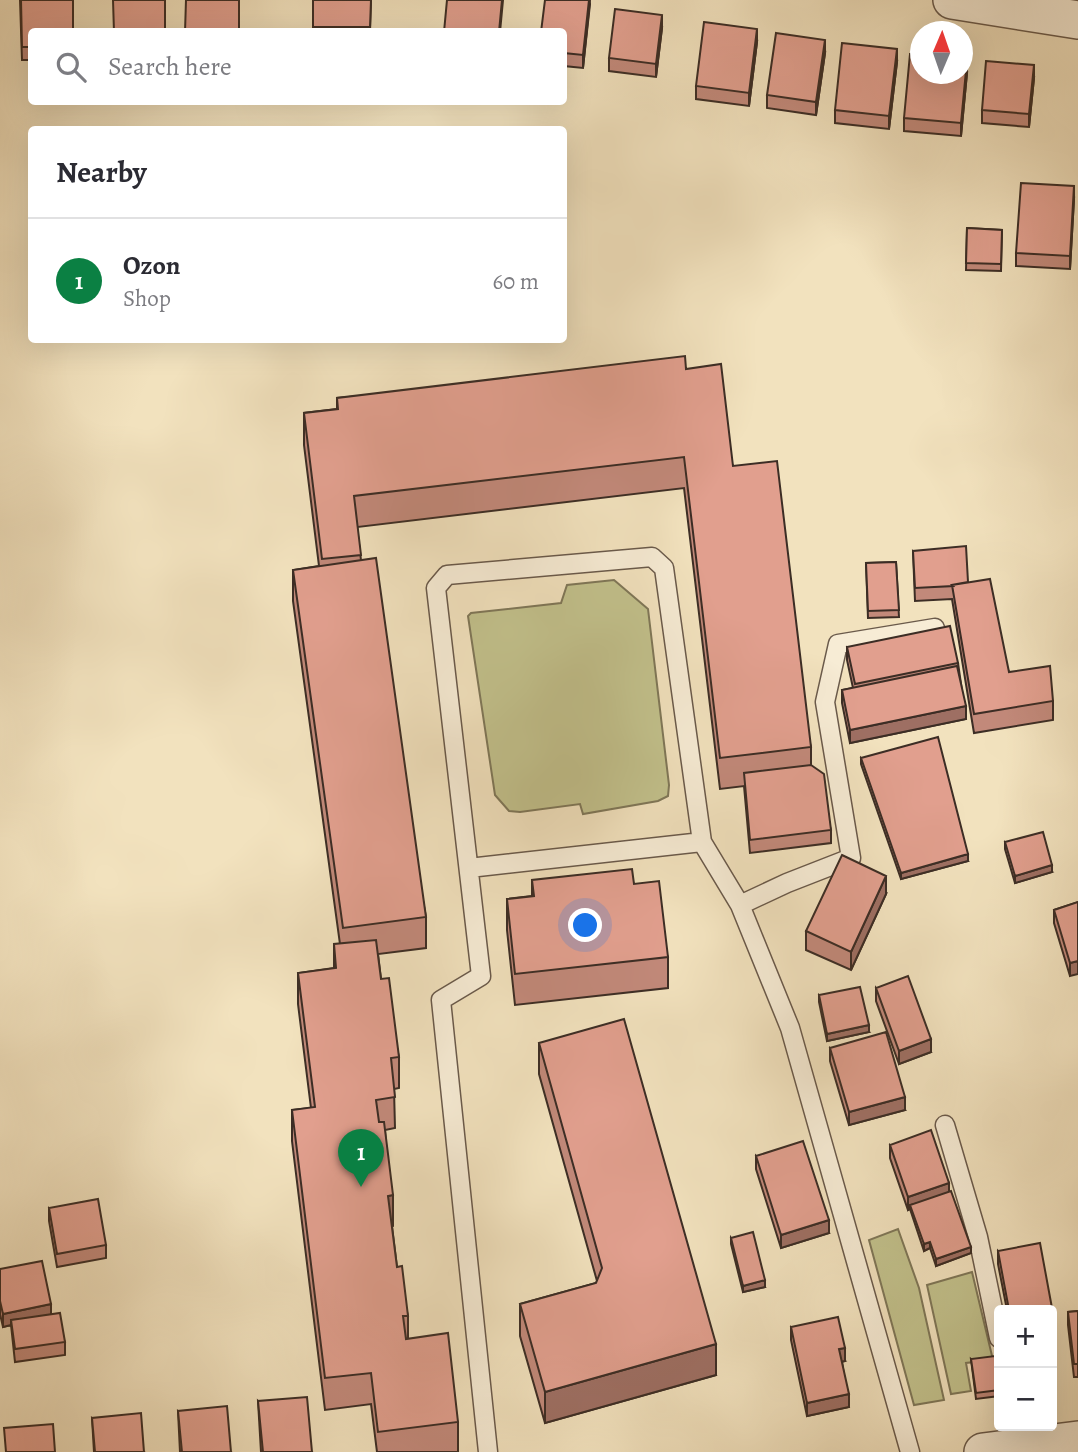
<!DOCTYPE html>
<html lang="en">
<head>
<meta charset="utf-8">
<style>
  :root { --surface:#fff; --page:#f7f7f7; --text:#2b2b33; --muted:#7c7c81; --line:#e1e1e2; --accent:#0b8043 }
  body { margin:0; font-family:Alegreya,serif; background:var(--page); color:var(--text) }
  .controls { position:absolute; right:21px; bottom:21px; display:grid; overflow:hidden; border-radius:7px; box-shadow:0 7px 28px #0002 }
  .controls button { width:63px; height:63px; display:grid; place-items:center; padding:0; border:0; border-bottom:2px solid var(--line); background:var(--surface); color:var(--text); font:35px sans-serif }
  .compass { position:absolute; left:910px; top:21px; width:63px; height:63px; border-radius:50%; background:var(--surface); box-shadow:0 7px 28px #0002; rotate:2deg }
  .you { position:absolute; left:586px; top:926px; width:24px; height:24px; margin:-18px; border:5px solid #fff; border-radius:50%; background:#1a73e8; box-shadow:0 0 0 10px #1a73e833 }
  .badge { display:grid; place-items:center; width:46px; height:46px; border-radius:50%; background:var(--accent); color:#fff; font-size:23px; font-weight:700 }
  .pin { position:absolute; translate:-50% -58px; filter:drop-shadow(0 2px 4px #0008) }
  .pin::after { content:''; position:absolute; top:37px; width:24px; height:21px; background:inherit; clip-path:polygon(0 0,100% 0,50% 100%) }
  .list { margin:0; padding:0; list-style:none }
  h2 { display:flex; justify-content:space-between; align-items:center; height:91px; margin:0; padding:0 28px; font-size:30px }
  h2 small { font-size:23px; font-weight:400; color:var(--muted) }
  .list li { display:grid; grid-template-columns:46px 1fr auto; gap:21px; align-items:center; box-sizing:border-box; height:126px; padding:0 28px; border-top:2px solid var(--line) }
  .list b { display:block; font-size:26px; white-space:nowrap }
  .list p { margin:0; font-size:23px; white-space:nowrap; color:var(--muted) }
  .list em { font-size:23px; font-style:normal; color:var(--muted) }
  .icon { flex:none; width:38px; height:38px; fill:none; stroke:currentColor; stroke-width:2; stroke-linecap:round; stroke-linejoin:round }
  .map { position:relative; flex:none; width:1078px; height:1452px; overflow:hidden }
  .search { position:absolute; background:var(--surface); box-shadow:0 7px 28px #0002; left:28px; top:28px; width:539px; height:77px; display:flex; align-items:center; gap:18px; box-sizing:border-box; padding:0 24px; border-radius:7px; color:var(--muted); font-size:26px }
  .panel { position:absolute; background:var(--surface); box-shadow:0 7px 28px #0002; left:28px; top:126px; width:539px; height:217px; border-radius:7px }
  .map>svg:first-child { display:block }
  .green { fill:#c2c18c; stroke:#7f7758; stroke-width:2 }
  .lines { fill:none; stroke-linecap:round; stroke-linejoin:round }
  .lane-casing { stroke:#6a5a4b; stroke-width:21 }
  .street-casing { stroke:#6a5a4b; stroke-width:40 }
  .lane { stroke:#f7ecd5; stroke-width:18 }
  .street { stroke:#f7ecd5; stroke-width:37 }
  .wall { fill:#c2897a; stroke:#3c2d25; stroke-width:2 }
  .shaded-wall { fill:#9e6f63; stroke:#3c2d25; stroke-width:2 }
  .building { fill:#e19f8e; stroke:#3c2d25; stroke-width:2 }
</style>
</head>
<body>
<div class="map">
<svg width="1078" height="1452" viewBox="0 0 1078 1452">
  <rect width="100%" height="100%" fill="#f2e2be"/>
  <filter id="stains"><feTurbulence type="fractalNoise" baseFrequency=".00286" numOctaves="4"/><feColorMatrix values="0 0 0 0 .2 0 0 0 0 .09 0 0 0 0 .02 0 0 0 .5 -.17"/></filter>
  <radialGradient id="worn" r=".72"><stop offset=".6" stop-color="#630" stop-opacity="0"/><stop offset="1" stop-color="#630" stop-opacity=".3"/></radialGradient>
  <path class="green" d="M614,580L648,609L669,785L668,796L658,801L583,814L580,804L520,812L509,811L495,795L468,616L471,613L561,603L567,585Z
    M898,1229L919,1288L944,1400L914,1405L869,1240Z
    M972,1272L993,1360L966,1363L971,1391L951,1394L927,1285Z"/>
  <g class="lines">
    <g class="lane-casing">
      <path id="lane" d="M469,868L702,842
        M740,905L787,883L851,858L825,702L838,644L935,628
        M945,1125L978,1237L999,1338
        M488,1452L441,1000L481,976L436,588L447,575L652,557L664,568L702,842L740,905L790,1028L910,1452"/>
    </g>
    <g class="street-casing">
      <path id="street" d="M952,0L1078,20
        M983,1452L1078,1440"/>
    </g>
    <use href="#lane" class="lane"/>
    <use href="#street" class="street"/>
  </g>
  <path class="wall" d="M20,0L32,32V60H22Z
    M313,0H371L370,32H313Z
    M590,0L583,68L564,66V32Z
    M662,28L656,77L609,71V58Z
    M757,42L749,106L696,99V86Z
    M825,53L816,115L767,108V95Z
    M897,62L889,129L835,123V110Z
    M967,73L961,136L904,131V118Z
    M1034,78L1029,127L982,123V110Z
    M1074,199L1070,269L1016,266V253Z
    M967,228L1002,230L1001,271L966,270Z
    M686,369L733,466L811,747V765L831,830V843L750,853L744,786L720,789L684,488L357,527L361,560L426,917V948L378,954L381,979L399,1057V1088L394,1089L395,1128L385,1130L392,1226L397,1267L408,1316V1338L458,1422V1452H377L371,1404L325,1410L292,1141V1110L311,1108L298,1004V973L334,968V944H340L293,601V570L319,566L304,445V413L337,409V398Z
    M913,551L968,582L1009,672L1053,701V720L974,733L952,599L915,601Z
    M896,562L899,617L868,618L866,563Z
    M847,647L958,663L966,719L850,743L842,703V690L853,688L847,660Z
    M861,758L968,861L901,879L861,764Z
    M1005,842L1052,872L1015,883L1005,849Z
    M532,880L634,884L668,957V988L515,1005L507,930V899L532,896Z
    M886,894L851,970L806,950V931Z
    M1078,902L1070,976L1054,923V910Z
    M876,988L931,1052L899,1064L876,1001Z
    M819,995L869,1032L827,1041L819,1002Z
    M539,1043L716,1375L545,1423L520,1336V1304L596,1283L597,1281L539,1074Z
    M830,1048L905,1110L849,1125L830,1061Z
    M890,1145L949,1191L971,1253L936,1266L930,1248L924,1251L910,1209L908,1210L890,1158Z
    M756,1156L829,1233L781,1248L756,1169Z
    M49,1208L106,1245V1258L57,1267L49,1221Z
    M731,1238L765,1287L743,1292L731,1244Z
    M998,1251L1052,1308V1321V1310H1007L998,1264Z
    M0,1269L51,1314L65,1342V1355L15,1362L11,1325L3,1327L0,1314Z
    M1078,1311V1377H1074L1068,1325V1312Z
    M791,1327L845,1361L842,1362L849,1407L807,1416L791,1340Z
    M971,1359L999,1381V1396L976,1399Z
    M258,1401L312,1452H261Z
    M178,1411L231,1452H180Z
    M92,1418L144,1452H94Z"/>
  <path class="shaded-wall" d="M502,0H503L500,32H499Z
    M589,0L590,4L583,68V55Z
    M662,15V28L656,77V64Z
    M757,29V42L749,106V93Z
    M825,40V53L816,115V102Z
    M897,49V62L889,129V116Z
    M967,60V73L961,136V123Z
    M1034,65V78L1029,127V114Z
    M1074,186V199L1070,269V256Z
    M966,706V719L850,743V730Z
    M968,854V861L901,879V873Z
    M1052,865V872L1015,883V876Z
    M886,876V894L851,970V952Z
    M1078,961V974L1070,976V963Z
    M869,1025V1032L827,1041V1034Z
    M931,1039V1052L899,1064V1051Z
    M905,1097V1110L849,1125V1112Z
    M949,1183V1196L910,1205V1209L908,1210V1197Z
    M393,1195V1226L388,1227V1196Z
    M829,1220V1233L781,1248V1235Z
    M930,1242V1248L924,1251V1244Z
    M971,1247V1253L936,1266V1259Z
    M765,1280V1287L743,1292V1286Z
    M51,1304V1317L11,1320V1325L3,1327V1314Z
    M716,1344V1375L545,1423V1392Z
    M845,1348V1361L839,1362V1349Z
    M849,1394V1407L807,1416V1403Z"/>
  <path class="building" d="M21,0H73V32H32V47H22Z
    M113,0H165V32H114Z
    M186,0H239V32H185Z
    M313,0H371L370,27H313Z
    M447,0H502L499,32H444Z
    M545,0H589L583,55L564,53V32H541Z
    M615,9L662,15L656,64L609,58Z
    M704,22L757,29L749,93L696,86Z
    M776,33L825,40L816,102L767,95Z
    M842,43L897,49L889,116L835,110Z
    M910,54L920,55V74H962V59L967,60L961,123L904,118Z
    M986,61L1034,65L1029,114L982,110Z
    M1021,183L1074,186L1070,256L1016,253Z
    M967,228L1002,230L1001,264L966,263Z
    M685,356L686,369L721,364L733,466L777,461L811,747L720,758L684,457L354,496L361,555L322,559L304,413L338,409L337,398Z
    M966,546L968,582L952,585L953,586L915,588L913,551Z
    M376,558L426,917L343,928L293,570Z
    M896,562L899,610L868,611L866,563Z
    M990,579L1009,672L1050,666L1053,701L974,714L952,585Z
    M950,626L958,663L855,684L847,647Z
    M957,666L966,706L850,730L842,690Z
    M938,737L968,854L901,873L861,758Z
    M811,765L824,774L831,830L750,840L744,773Z
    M1043,832L1052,865L1015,876L1005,842Z
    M842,855L886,876L851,952L806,931Z
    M632,869L634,884L659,881L668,957L515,974L507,899L534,896L532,880Z
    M1078,902V961L1070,963L1054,910Z
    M376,940L381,979L389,978L399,1057L391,1058L395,1097L376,1100L379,1122H384L388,1154L393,1195L388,1196L397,1267L402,1266L408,1316H403L406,1339L448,1333L458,1422L378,1432L371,1373L325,1378L292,1110L315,1107L298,973L336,968L334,944Z
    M908,976L931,1039L899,1051L876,988Z
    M860,987L869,1025L827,1034L819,995Z
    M624,1019L716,1344L545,1392L520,1304L596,1283L602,1268L539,1043Z
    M886,1032L905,1097L849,1112L830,1048Z
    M931,1130L949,1183L908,1197L890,1145Z
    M803,1141L829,1220L781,1235L756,1156Z
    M951,1191L971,1247L936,1259L930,1242L924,1244L910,1205Z
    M98,1199L106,1245L57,1254L49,1208Z
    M753,1232L765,1280L743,1286L731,1238Z
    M1040,1243L1052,1308L1042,1310H1009L998,1251Z
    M42,1261L51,1304L3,1314L0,1301V1269Z
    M1078,1311V1364H1074L1068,1312Z
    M60,1313L65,1342L15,1349L11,1320Z
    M838,1317L845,1348L839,1349L849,1394L807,1403L791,1327Z
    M995,1356L999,1381V1390L976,1393L971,1359Z
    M307,1397L312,1452H263L258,1401Z
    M227,1406L231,1452H182L178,1411Z
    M141,1413L144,1452H95L92,1418Z
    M53,1424L55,1452H6L4,1428Z"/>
  <rect width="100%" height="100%" filter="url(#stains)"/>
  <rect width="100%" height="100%" fill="url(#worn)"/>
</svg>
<div class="controls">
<button>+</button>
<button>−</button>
</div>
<svg class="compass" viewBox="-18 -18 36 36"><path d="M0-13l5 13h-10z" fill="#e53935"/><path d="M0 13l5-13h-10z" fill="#7c7c81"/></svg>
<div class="you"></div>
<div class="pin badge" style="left:361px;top:1187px">1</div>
<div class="search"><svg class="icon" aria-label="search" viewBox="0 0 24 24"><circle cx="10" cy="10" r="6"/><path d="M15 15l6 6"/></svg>Search here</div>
<section class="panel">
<h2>Nearby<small></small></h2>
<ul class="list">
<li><span class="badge">1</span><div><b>Ozon</b><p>Shop</p></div><em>60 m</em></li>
</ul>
</section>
</div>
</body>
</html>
